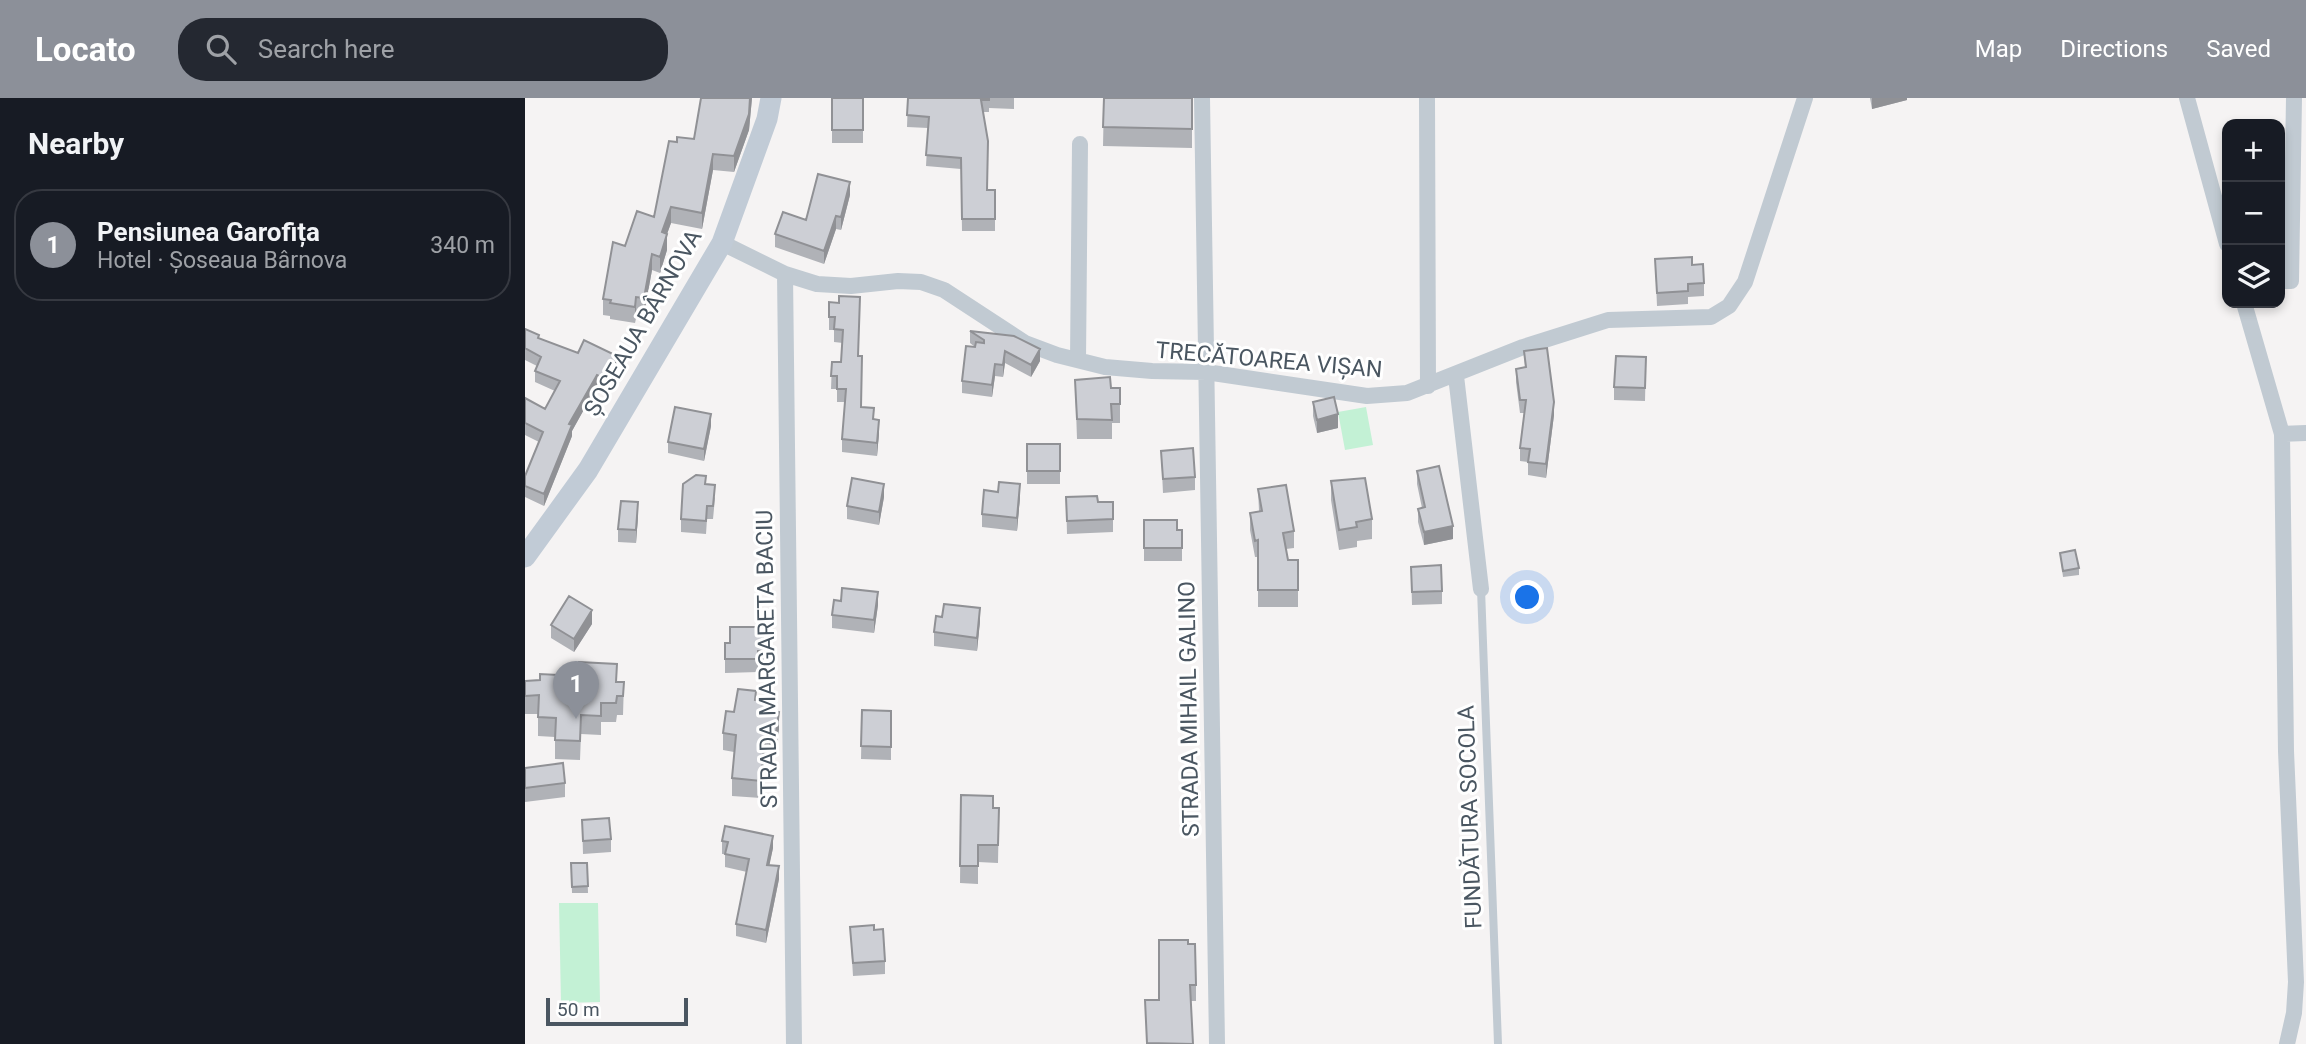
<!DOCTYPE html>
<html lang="en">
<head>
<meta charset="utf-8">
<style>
  :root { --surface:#171b24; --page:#242831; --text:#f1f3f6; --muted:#9ea1a6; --line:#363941; --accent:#8c9099 }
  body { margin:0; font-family:Roboto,sans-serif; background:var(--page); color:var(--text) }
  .controls { position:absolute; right:21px; top:21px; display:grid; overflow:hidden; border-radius:14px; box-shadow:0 4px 10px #0003 }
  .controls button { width:63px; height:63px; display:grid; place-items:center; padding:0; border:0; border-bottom:2px solid var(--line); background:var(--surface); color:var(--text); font:35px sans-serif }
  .scale { position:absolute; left:21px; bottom:18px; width:142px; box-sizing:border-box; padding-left:7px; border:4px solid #4a5661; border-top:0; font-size:19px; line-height:24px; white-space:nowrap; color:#4a5661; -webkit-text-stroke:5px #fff; paint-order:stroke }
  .you { position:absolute; left:1003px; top:500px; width:24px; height:24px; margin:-18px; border:5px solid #fff; border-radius:50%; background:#1a73e8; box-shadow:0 0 0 10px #1a73e833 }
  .badge { display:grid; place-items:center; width:46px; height:46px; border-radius:50%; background:var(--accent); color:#fff; font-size:23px; font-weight:700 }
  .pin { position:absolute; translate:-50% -58px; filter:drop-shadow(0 2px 4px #0008) }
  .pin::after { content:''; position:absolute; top:37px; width:24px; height:21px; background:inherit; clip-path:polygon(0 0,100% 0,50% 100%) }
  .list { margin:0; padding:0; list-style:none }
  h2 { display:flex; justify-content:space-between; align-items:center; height:91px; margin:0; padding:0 28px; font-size:30px }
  h2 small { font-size:23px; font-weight:400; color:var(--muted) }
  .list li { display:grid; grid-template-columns:46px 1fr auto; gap:21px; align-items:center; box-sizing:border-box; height:112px; margin:0 14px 14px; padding:0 14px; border:2px solid var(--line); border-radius:28px }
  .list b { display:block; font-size:26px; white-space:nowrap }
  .list p { margin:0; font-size:23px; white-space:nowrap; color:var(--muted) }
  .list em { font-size:23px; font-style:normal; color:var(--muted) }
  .icon { flex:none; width:38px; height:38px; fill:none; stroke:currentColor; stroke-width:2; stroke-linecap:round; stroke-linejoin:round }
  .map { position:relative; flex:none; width:1781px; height:946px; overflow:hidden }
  header { display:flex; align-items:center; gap:42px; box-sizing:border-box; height:98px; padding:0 35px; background:var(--accent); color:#fff }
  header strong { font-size:33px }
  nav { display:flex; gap:38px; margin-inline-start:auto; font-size:24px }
  .search { width:490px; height:63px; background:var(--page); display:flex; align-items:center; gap:18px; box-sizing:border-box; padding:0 24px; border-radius:28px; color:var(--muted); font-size:26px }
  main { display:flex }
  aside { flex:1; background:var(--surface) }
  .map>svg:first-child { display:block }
  .green { fill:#c3f1d5 }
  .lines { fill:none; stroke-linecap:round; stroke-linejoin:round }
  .service { stroke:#c1cad2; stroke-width:8 }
  .minor { stroke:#c1cad2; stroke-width:16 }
  .secondary { stroke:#c1cbd6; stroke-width:21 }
  .wall { fill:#b0b2b7 }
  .shaded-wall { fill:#909195 }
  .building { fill:#cdcfd5; stroke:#909195; stroke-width:2 }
  .labels { text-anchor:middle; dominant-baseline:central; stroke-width:6; stroke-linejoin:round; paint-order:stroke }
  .street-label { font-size:23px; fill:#4a5661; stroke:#fff }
</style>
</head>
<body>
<header>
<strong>Locato</strong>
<div class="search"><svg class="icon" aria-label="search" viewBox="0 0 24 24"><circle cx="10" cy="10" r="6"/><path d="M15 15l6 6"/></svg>Search here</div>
<nav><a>Map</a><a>Directions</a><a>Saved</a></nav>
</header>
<main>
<aside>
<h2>Nearby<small></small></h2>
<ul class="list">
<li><span class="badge">1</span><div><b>Pensiunea Garofița</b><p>Hotel · Șoseaua Bârnova</p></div><em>340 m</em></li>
</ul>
</aside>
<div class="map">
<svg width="1781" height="946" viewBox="0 0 1781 946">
  <rect width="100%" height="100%" fill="#f5f3f3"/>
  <path class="green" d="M841,309L848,347L820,352L813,314Z
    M34,805H73L75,904L36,905Z"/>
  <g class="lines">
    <path class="service" d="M956,491L973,946"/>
    <path class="minor" d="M677,0L692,946
      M902,0L903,288
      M1662,0L1702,146
      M197,145L260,176L292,186L326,188L373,183L396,184L419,192L500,245L532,257L580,269L627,273L681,274L842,298L882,295L998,249L1083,222L1186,219L1204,208L1220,184L1280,0
      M260,176L269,946
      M1755,183H1766L1769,0
      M1719,205L1757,336L1761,653L1771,884L1769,915L1762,946
      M553,262L555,46
      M931,278L956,491
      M1757,336L1781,335"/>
    <path class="secondary" d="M0,459L63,372L197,145L242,21L246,0"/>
  </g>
  <path class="wall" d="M176,0H227L224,32L209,74L188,72L177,131L146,125L142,136V152L135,175L127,172L119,216L111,215L110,225L85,221V218L78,217V201L100,148L129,119L152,44L169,41Z
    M307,0H338V45H307Z
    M383,0H489V11L464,10V14H458L462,92H470V133H437L436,71L401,68L403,30L382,29Z
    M579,0H667V50L578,48Z
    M1345,0H1382V2L1347,11Z
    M325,97L316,132L311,131L299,166L250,149V136L281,122Z
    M1130,161L1167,167L1179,185V198L1163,199V206L1132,208Z
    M304,204L334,258L336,309L349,321L354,335L352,358L317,354V341L320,304H312V291H306L307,264H316L318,245L309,244V232H304Z
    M0,231L14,240L92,270L81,293L72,288L47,333V338L19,408L0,399V378L14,344L0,337V300L20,311L30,293L10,284V273L12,268L0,262Z
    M445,233L515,263L506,279L480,265L478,279L470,278L467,299L437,295V283L450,249L445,245Z
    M999,253L1029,317L1021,380L1003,377V364L995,363V350L999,315H995L991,284V271L1000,270Z
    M1121,259L1120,303L1089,302V289Z
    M550,282L586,290H595V325H587V341H552Z
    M788,304L813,330L792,335L788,318Z
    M186,328L179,363L143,355V344Z
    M502,346H535V386H502Z
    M636,353L670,379V392L638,395Z
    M892,373L928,441L899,447L893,424V411L897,410L892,386Z
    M806,383L847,421V441L832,443V449L814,452L806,402Z
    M181,386L190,400L188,421H182L181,436L156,434V421Z
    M733,391L769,433V450L761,451L763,462H773V509H733V459H730L725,432V415L734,413Z
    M359,399L354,427L322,421V408Z
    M495,399L492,433L457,429V416Z
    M541,399L573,404H588V434L542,436Z
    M113,417L111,445L93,444V431Z
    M619,422L652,432H657V463H619Z
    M1535,455L1554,470V477L1538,479Z
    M886,469L917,493V506L887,507Z
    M353,507L349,535L307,530V517Z
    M455,523L452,553L409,548V534Z
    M67,526L49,554L26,540V527Z
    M200,545L239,553V566H233V574L200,575Z
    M0,583L99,584L98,617H92L91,624H76V637L56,636L55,662L30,661V639L13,638V616H0Z
    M231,602L245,612L254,631L251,652L245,651L244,659L240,658L236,700L207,698V680L209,654L198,652V635L209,614Z
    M337,612L366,613V662L336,661Z
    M0,670L40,685V699L0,704Z
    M436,697L468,710H474L473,765L453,764V786L435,785Z
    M57,722L86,741V754L58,756Z
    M197,743L248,750L244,767L254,781L241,845L211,838V826L222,774L200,769V756H197Z
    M46,765H62L63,795H47Z
    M325,829L349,832L360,863V876L328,878Z
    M663,846L671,887V903H666L668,946H622L620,902H634Z"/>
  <path class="shaded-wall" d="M225,0H227L224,32L209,74V58Z
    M1347,0H1382V2L1347,11Z
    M188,56V72L177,131V115Z
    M325,84V97L316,132V119Z
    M146,109V125L137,150V134Z
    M311,118V131L299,166V153Z
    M142,136V152L135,175V159Z
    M127,156V172L119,216V200Z
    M111,199V215L110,225V209Z
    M515,251V263L506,279V267Z
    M480,253V265L478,279V267Z
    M92,258V270L81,293V281Z
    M470,266V278L467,299V287Z
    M72,277V288L47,333V338L19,408V396L44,326Z
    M1029,304V317L1021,380V366Z
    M186,316V328L179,363V351Z
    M813,316V330L792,335V322Z
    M354,322V335L352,358V345Z
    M359,386V399L354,427V414Z
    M495,386V399L492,433V420Z
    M113,404V417L111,445V432Z
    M928,428V441L899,447V434Z
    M353,494V507L349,535V522Z
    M455,510V523L452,553V540Z
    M67,512V526L49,554V541Z
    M254,614V631L251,652V635Z
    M245,634V651L244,659V641Z
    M240,641V658L236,700V683Z
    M248,738V750L242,779V767Z
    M254,768V781L241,845V832Z"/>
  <path class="building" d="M176,0H225L224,16L209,58L188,56L177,115L146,109L137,134L142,136L135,159L127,156L119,200L111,199L110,209L85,205L86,202L78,201L88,144L100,148L112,113L129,119L144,43L152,44V39L169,41Z
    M307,0H338V32H307Z
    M383,0H464V2H456L463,43L462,92H470V121H437L436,60L401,57L404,19L382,17Z
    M579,0H667V31L578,29Z
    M293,76L325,84L316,119L311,118L299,153L250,136L258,114L281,122Z
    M1167,159V167L1178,166L1179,185L1163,186V193L1132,195L1130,161Z
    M314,198L335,199L333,258H337L336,309L349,310L348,321L354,322L352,345L317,341L321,291H312V278H306L307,264H316L318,232L309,231L310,219H304V204L314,205Z
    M0,231L14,237L13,240L53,255L59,242L92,258L81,281L72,277L44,326L47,327L19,396L0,388V378L18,334L0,325V300L20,311L35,283L10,273L16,259L0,250Z
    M445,233L489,238L515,251L506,267L480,253L478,267L470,266L467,287L437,283L441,248L450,249L451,244L459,245V242Z
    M1022,250L1029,304L1021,366L1003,364L1005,351L995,350L1001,302H995L991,271L1001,269L999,253Z
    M1091,258L1121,259L1120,290L1089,289Z
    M585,279L586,290H595V306H586L587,322L552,321L550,282Z
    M809,299L813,316L792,322L788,304Z
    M150,309L186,316L179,351L143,344Z
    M502,346H535V373H502Z
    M668,350L670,379L638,381L636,353Z
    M914,368L928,428L899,434L893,411L900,409L892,373Z
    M171,377L181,378L180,386L190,387L188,408H182L181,423L156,421L158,386Z
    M327,380L359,386L354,414L322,408Z
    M840,380L847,421L831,424L832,429L814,432L806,383Z
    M474,384L495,386L492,420L457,416L459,392L473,394Z
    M761,387L769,433L758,435L763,462H773V492H733V442L730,443L725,415L737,413L733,391Z
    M572,398L573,404H588V421L542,423L541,399Z
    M96,403L113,404L111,432L93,431Z
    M619,422H652V432H657V450H619Z
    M1550,452L1554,470L1538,473L1535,455Z
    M916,467L917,493L887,494L886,469Z
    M317,490L353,494L349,522L307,517L309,502L316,503Z
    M44,498L67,512L49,541L26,527Z
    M419,506L455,510L452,540L409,534L411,518L417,519Z
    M205,529H239V553H233V561H200V545H205Z
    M54,564L92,566L91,584H99L98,598H92L91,605H76V618L56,617L55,643L30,642L31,620L13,619L14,597L0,598V583L15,582V576L53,578Z
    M213,591L231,593L230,602L245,604L244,612L254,614L251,635L245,634L244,641H240L236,683L207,680L211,637L198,635L201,613L209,614Z
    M337,612L366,613V649L336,648Z
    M38,665L40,685L0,690V670Z
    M436,697L468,698V710H474L473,747H453V768H435Z
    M84,720L86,741L58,743L57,722Z
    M200,728L248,738L242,767L254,768L241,832L211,826L224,761L200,756L203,744L197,743Z
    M46,765H62L63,788L47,789Z
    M349,827V832L358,831L360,863L328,865L325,829Z
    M634,842H663V846H670L671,887H665L668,946L622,945L620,902H634Z"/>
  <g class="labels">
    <g class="street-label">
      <text transform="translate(118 225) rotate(-60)">ȘOSEAUA BÂRNOVA</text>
      <text transform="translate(744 262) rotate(5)">TRECĂTOAREA VIȘAN</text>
      <text transform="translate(242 561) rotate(-91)">STRADA MARGARETA BACIU</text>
      <text transform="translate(664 611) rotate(-91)">STRADA MIHAIL GALINO</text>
      <text transform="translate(945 719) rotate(-92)">FUNDĂTURA SOCOLA</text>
    </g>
  </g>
</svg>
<div class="controls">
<button>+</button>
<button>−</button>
<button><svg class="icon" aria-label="layers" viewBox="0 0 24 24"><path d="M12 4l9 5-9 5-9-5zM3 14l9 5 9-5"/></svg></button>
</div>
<div class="scale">50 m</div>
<div class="you"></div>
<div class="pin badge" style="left:51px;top:621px">1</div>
</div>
</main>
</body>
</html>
